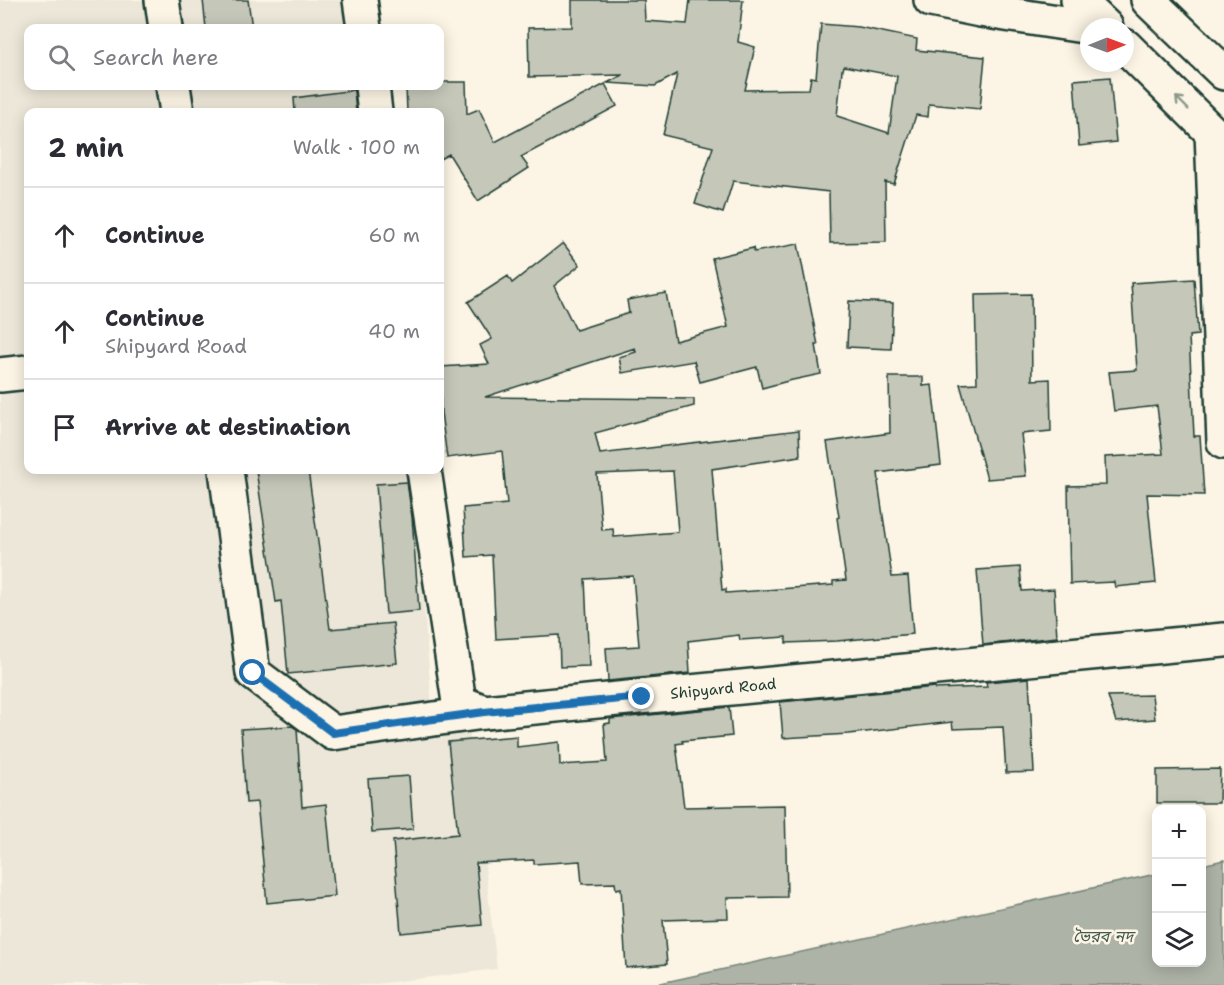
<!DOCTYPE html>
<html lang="en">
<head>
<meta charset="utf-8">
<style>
  :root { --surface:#fff; --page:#f7f7f7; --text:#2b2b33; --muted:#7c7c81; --line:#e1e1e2 }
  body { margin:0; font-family:"Shantell Sans","Noto Sans Bengali",sans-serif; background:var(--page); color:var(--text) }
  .controls { position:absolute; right:18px; bottom:18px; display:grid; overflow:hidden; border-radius:12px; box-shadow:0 3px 15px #0003 }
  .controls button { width:54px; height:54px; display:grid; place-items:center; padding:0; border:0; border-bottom:2px solid var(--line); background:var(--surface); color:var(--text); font:30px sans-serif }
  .compass { position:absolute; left:1080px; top:18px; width:54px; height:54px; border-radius:50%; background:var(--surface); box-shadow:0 3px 15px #0003; rotate:89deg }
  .stop { position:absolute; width:18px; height:18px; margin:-14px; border:4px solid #1f6fb2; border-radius:50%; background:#fff }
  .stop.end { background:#1f6fb2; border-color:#fff; box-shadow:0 2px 6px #0008 }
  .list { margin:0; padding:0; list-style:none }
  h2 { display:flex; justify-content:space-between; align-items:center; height:78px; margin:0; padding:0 24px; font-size:26px }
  h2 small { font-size:20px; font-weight:400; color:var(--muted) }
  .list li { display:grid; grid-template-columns:39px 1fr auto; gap:18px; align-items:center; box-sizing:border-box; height:96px; padding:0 24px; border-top:2px solid var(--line) }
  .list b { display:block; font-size:22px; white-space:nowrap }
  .list p { margin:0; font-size:20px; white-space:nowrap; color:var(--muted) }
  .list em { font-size:20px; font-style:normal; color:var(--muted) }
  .icon { flex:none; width:33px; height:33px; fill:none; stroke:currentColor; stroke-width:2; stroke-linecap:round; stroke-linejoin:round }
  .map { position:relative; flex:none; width:1224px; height:985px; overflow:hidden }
  .search { position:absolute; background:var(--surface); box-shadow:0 3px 15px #0003; left:24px; top:24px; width:420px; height:66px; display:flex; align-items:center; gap:15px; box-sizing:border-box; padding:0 21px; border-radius:12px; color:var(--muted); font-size:22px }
  .panel { position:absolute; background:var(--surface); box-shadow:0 3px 15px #0003; left:24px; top:108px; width:420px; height:366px; border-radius:12px }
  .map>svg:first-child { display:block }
  .built { fill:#ece7d8 }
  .water { fill:#aeb3a7; stroke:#758479; stroke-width:1.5 }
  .building { fill:#c5c7b9; stroke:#1f3d34; stroke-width:1.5; fill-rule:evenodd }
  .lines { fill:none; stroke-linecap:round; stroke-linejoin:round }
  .minor-casing { stroke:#1f3d34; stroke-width:38 }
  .major-casing { stroke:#1f3d34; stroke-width:38 }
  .minor { stroke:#fcf5e5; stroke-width:33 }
  .major { stroke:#fcf5e5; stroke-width:33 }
  .oneway { stroke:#8e998c }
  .route { stroke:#1f6fb2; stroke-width:8 }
  .labels { text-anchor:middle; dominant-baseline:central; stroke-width:5; stroke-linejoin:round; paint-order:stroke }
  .street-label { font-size:15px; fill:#1f3d34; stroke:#fcf5e5 }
  .water-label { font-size:16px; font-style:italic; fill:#435a51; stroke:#fcf5e5 }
</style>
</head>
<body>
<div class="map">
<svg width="1224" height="985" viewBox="0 0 1224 985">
  <rect width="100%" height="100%" fill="#fcf5e5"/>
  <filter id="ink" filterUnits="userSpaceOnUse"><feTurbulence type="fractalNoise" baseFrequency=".0167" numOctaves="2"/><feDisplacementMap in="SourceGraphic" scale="12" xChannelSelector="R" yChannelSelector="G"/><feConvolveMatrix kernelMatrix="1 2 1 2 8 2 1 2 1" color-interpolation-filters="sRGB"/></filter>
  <g filter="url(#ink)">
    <path class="built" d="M0,0H352L356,28H28V86H363L367,112H28V470H413L434,732L469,728L497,969L368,985H0Z"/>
    <path class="water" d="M1224,860V985H652L1156,874V962H1202V865Z"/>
    <path class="building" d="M203,0H248L252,28H206Z
      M572,0H644L645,21L687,24L690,0H743L738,42L755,47L745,90L809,89L811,77L816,78L821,24L859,27L917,39L916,50L985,57L980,109L929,104L928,117L916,115L894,184L885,182L886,242L830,243L829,192L733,181L723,213L695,204L713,147L663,135L677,74L655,86L607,83L623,75L529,77L528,28L572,27ZM844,66L897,76L889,133L837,116L842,70H843Z
      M1110,77L1116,142L1079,146L1074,80Z
      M440,82H466L467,114L479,109L495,142L605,84L617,106L521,157L529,168L478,201L449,154L440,159V112H407L406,86H440Z
      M354,90L356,112H295L294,98Z
      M563,243L580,265L554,286L576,330L629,313L627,300L666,293L675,341L728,327L712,258L753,248L754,252L798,244L818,345H816L821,374L788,381L762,388L757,367L700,382L694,361L622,373L619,357L636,352L635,348L485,397L694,399V406L595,433L600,454L799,430L800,456L712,469L722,590L726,589V593L833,585V581L846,580L837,518L839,517L827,442L890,433L889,377H923V386L932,385L941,465L878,473L879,481L878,482L892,577L908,576L913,634L837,641L786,643V637L740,640L739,635L688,641L690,673L608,681L606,648L639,646L633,576L585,579L589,666L560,667L559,635L496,639L492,555L466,557L463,508L507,504L502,451L447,458L441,412L440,367L489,364L480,345L492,339L468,302L508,276L512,283ZM673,471L678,532L614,537L613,529L602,530L597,474Z
      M1194,279L1198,335L1189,336L1194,436H1200L1204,495L1147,494L1156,583L1115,587L1114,582L1070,584L1068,486L1106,485L1105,457L1163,454L1157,406L1114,411L1109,372L1137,370L1131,283Z
      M1031,294L1032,380L1050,379L1051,431L1021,434L1026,476L987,479L960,384L977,383L975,295Z
      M849,301L893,303L891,349L847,347Z
      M256,470H308L330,629L393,623L397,663L288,674L281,601L276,602Z
      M407,482L412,517L419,611L386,614L376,484Z
      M1020,567L1022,591L1054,589L1057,637L983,645L977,570Z
      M1029,678L1034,772L1006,773L1003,727L953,729L952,722L849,734L783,738L780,702L935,687V689L987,687L986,682Z
      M1152,695L1155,719L1116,722L1108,696Z
      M729,707L732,736L682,741L683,743L676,744L684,807L785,805L787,897L727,898L728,918L663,920L667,964L626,968L621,888L616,889L615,883L582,884L580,861L534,864V860L476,863L482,925L401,933L393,841L458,834L448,742L517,736V747L559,742L560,765L607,762L604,724L610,723V719Z
      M292,726L297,729L302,807L326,804L335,896L267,903L257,802L246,803L241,729Z
      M1220,769L1219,803H1157V770Z
      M409,776L413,829L372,832L368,779Z"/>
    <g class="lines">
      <g class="minor-casing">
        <g id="minor">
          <path d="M162,0L166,28"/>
          <path d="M360,0L364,28"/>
          <path d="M931,0L980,10L1090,27"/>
          <path d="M173,86L177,112"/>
          <path d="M372,86L375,112"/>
          <path d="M1212,132L1224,442"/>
          <path d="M0,375L28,372"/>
          <path d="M226,470L253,673L333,733L484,712"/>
          <path id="s1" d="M424,470L459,702L484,712L1224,640"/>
        </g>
      </g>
      <g class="major-casing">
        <path id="major" d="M1078,0L1106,27
          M1148,0L1224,73
          M1125,46L1224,144"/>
      </g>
      <use href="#minor" class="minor"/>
      <use href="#major" class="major"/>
    </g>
    <defs><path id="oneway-shaft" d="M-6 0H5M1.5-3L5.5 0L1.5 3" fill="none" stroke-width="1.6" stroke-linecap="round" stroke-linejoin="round" transform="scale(1.5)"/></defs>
    <use class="oneway" href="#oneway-shaft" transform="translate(1182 103) rotate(-135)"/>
  </g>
  <g class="lines" filter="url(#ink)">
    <path class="route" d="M253,673L333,733L484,712L642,697"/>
  </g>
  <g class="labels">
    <g class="street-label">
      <text stroke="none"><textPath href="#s1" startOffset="502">Shipyard Road</textPath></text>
    </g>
    <g class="water-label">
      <text x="1103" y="936">ভৈরব নদ</text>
    </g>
  </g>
</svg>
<div class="controls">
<button>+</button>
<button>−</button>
<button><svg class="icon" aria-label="layers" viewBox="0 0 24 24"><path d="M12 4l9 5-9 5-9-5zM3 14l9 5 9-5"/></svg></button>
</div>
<svg class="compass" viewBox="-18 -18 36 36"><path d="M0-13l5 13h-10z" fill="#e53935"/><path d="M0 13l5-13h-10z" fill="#7c7c81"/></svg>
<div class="stop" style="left:253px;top:673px"></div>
<div class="stop end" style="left:642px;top:697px"></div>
<div class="search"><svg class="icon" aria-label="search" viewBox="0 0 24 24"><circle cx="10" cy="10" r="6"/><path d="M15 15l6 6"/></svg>Search here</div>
<section class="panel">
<h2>2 min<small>Walk · 100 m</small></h2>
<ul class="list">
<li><svg class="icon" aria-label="ahead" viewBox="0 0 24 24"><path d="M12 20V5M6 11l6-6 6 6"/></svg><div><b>Continue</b></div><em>60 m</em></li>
<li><svg class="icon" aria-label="ahead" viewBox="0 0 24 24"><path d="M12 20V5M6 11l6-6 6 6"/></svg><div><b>Continue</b><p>Shipyard Road</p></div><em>40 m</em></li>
<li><svg class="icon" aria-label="arrive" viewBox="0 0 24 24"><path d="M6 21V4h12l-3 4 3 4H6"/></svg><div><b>Arrive at destination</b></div></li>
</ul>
</section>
</div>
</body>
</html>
